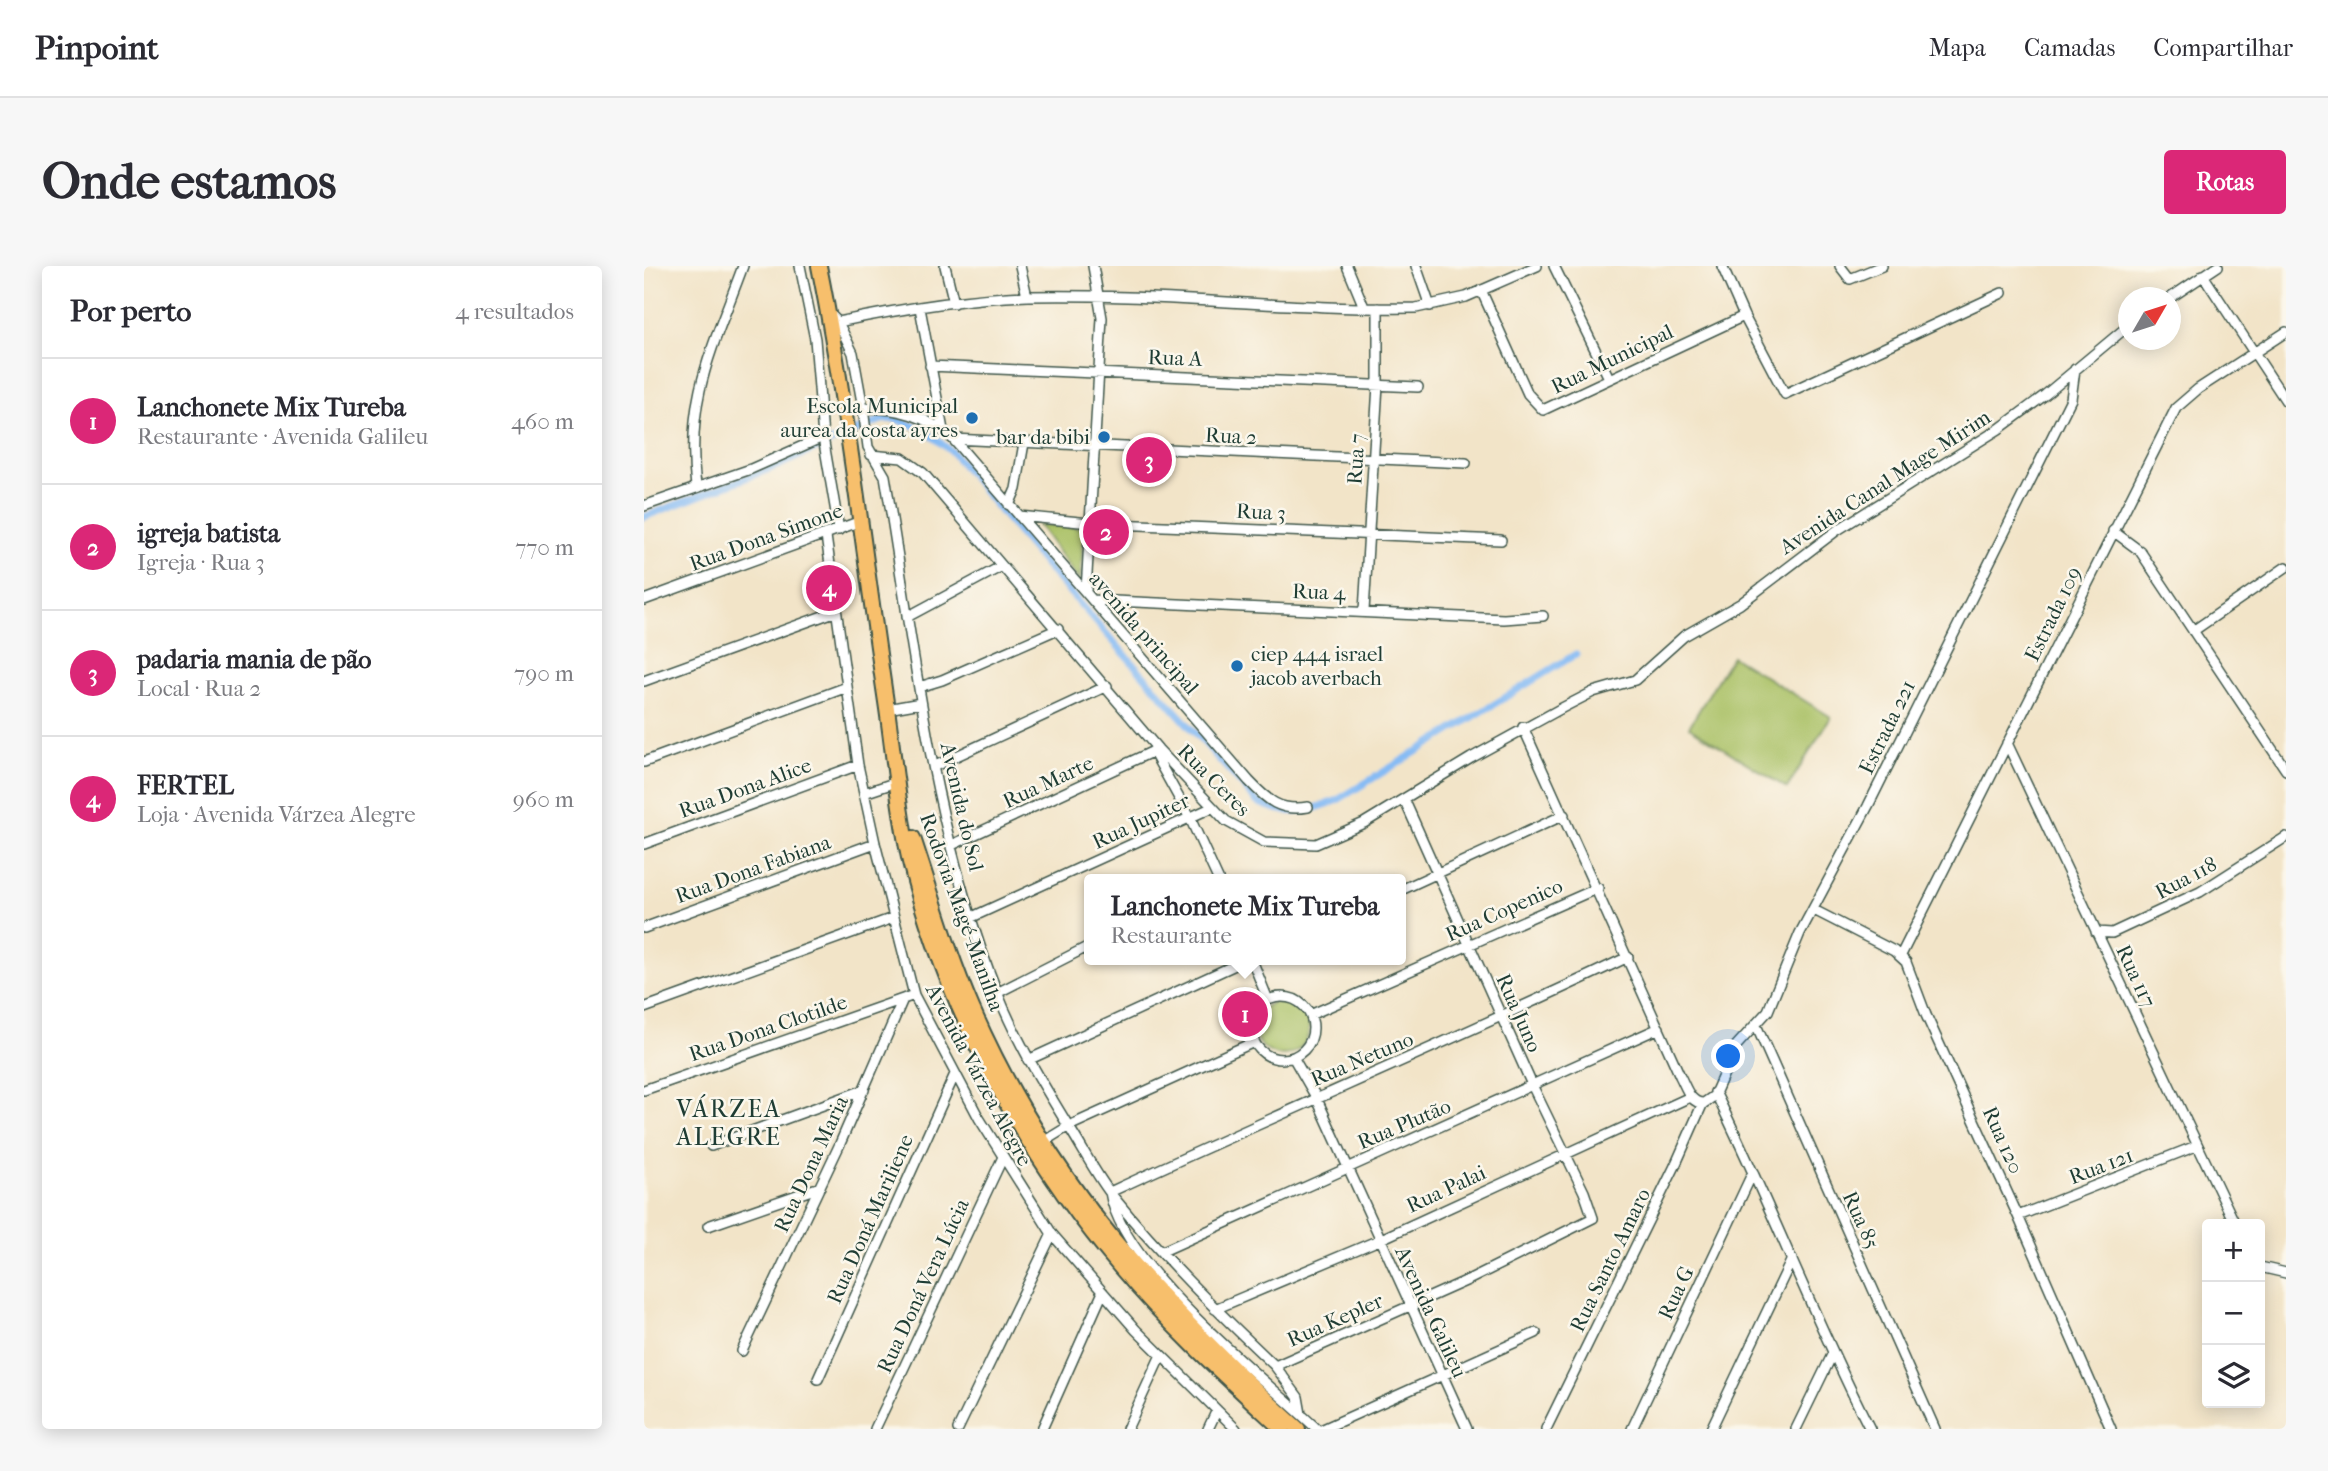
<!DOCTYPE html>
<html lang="pt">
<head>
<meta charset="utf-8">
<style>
  :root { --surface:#fff; --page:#f7f7f7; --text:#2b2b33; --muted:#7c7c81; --line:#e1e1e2; --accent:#db2777 }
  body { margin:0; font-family:"IM FELL French Canon",serif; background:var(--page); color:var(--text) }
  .controls { position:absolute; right:21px; bottom:21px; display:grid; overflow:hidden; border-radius:7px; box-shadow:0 4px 18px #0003 }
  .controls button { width:63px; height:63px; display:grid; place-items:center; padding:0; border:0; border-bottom:2px solid var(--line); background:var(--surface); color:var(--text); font:35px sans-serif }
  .compass { position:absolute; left:1474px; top:21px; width:63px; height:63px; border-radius:50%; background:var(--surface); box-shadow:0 4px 18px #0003; rotate:51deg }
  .you { position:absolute; left:1085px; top:791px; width:24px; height:24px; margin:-18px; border:5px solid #fff; border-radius:50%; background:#1a73e8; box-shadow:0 0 0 10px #1a73e833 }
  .badge { display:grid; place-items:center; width:46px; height:46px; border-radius:50%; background:var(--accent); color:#fff; font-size:23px; font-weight:700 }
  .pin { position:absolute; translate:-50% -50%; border:4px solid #fff; box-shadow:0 2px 7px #0006 }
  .popup { position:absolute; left:440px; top:608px; width:322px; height:91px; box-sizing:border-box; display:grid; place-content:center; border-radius:7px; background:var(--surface); filter:drop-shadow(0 2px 5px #0005); font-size:23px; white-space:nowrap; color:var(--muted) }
  .popup b { font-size:26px; color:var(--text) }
  .popup::after { content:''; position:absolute; left:50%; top:100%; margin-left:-14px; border:14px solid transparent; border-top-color:var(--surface) }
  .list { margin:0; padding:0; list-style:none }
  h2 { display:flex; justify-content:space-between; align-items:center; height:91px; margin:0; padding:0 28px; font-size:30px }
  h2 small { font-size:23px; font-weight:400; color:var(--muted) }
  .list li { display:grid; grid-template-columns:46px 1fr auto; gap:21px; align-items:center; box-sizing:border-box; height:126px; padding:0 28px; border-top:2px solid var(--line) }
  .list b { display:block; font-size:26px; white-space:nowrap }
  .list p { margin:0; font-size:23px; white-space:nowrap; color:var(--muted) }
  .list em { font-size:23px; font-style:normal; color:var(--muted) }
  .icon { flex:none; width:38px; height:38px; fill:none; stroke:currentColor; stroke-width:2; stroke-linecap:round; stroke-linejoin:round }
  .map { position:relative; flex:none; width:1642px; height:1163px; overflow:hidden; border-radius:7px }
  header { display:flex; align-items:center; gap:42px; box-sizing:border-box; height:98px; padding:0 35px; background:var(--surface); border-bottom:2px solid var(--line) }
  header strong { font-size:33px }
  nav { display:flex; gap:38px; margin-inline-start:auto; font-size:24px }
  .intro { display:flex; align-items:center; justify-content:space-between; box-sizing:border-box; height:168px; padding:0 42px }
  h1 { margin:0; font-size:49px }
  .button { padding:18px 32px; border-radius:7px; background:var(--accent); color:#fff; font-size:24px; font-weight:700 }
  main { display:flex; gap:42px; padding:0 42px }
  aside { flex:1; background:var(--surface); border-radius:7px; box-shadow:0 4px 18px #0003 }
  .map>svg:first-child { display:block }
  .green { fill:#aac166; stroke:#647f4d; stroke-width:2 }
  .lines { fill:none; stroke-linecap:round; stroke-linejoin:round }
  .canal { stroke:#86bbf4; stroke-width:7 }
  .minor-casing { stroke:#3f564a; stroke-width:12 }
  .trunk-casing { stroke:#3f564a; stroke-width:18 }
  .minor { stroke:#fff; stroke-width:9 }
  .trunk { stroke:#f7bf6c; stroke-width:14 }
  .poi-dot { fill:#1f6fb2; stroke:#fbf7ec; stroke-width:2.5 }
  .labels { text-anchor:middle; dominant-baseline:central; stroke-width:5; stroke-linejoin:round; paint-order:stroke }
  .street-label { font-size:21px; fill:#1f3d34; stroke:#fbf7ec }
  .poi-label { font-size:21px; fill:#1f3d34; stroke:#fbf7ec; text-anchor:end }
  .quarter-label { font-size:24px; letter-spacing:2px; fill:#1f3d34; stroke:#fbf7ec }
</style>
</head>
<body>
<header>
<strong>Pinpoint</strong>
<nav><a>Mapa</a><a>Camadas</a><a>Compartilhar</a></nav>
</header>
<div class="intro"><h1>Onde estamos</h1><a class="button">Rotas</a></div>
<main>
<aside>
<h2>Por perto<small>4 resultados</small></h2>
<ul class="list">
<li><span class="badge">1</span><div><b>Lanchonete Mix Tureba</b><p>Restaurante · Avenida Galileu</p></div><em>460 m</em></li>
<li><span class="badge">2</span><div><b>igreja batista</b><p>Igreja · Rua 3</p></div><em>770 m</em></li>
<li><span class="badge">3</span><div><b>padaria mania de pão</b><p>Local · Rua 2</p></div><em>790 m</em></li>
<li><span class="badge">4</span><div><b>FERTEL</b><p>Loja · Avenida Várzea Alegre</p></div><em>960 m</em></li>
</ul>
</aside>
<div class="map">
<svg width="1642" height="1163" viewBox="0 0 1642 1163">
  <rect width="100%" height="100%" fill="#fbf7ec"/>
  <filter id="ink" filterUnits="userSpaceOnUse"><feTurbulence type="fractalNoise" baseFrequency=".0143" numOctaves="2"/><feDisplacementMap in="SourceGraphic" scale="14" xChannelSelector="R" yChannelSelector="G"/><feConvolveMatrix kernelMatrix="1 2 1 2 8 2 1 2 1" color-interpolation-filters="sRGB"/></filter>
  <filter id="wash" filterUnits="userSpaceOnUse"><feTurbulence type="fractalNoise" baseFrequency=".00686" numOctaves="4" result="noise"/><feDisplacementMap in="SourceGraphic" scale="28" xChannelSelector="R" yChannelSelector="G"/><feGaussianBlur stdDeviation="1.57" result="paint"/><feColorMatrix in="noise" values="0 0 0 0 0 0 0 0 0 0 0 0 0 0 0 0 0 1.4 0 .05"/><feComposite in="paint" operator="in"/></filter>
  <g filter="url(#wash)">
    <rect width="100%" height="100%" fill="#f2e4c8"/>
    <path class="green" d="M394,258L440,262L436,316Z
      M1088,390L1187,451L1143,522L1045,461Z
      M611 762a27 27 0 1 1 54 0a27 27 0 1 1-54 0Z"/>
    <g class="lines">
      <path class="canal" d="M0,251L133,200L237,154L251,153L279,163L307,185L394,291L613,536C647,551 658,547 692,535L932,388"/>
    </g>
  </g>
  <g filter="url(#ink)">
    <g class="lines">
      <g class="minor-casing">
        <path id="minor" d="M301,0L310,37
          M376,0L383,30
          M703,0L720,41
          M772,0L786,40
          M910,0L965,112
          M1078,0L1100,50L1141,128L1358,27
          M1196,0L1206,13L1238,0
          M1559,9L1642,135
          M837,24L884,128L899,144L1100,50
          M1526,32L1574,0
          M276,42L299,164
          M185,47L194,56C256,43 320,32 384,30C513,27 643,44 772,42L822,31L893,0
          M194,56L209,87L219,142C255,142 281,149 309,173L605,515C623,534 636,546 664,541
          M286,100L774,121
          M219,142L224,181L241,210C270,381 288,564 353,726C372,774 398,817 425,861C439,883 451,907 467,928C517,990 574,1046 631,1100
          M179,171L195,264
          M309,173L822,197
          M227,189L258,192L279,207L514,483L582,555L620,576L672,578L720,557L827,492L918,442L949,426L991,414L1040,370L1096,338L1192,265L1355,163L1401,129L1484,60
          M52,221C41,131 69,82 99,0
          M365,239L372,223L380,177
          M0,240L107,203L179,171L171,73L156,0
          M375,250L446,257L857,274
          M1469,265L1496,285L1642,504
          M182,270L214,499L231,577L270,729L335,852L408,968L492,1064L592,1163
          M442,325L458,52L449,0
          M0,334L217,255
          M449,334L860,353L899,350
          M720,345L734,119V42
          M263,351L358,300
          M1549,365L1642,301
          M0,415L190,346
          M275,421L298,414L414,363
          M243,443L277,437
          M879,461L1036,810C1042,821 1046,838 1060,837L1070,830L1092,780L1124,745L1156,667L1224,540L1427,133L1431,103
          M1363,477L1591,958
          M509,485L546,552L574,613
          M0,496L203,421
          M291,500L463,420
          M220,527L253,516
          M0,578L214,499
          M308,579L514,483
          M757,624L920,549
          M1170,644L1250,685L1262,696L1282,749L1374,950L1467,1163
          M326,652L569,541
          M0,662L231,577
          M1452,666L1468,667L1556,626L1642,571
          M1257,689L1532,142L1554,123L1642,66
          M608,694L624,734
          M353,727L445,680
          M607 762a31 31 0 1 1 62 0a31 31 0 1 1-62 0Z
          M0,742L249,652
          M666,749L954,622
          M1112,759L1291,1163
          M649,791L672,831L823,1163
          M384,794L602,694
          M0,824L259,733
          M1071,826C1126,937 1170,1053 1226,1163
          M399,876L425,860L610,776
          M67,880L220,824
          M1374,950L1552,880
          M64,960L176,921
          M519,985L1015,762
          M1616,1001L1642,1007
          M571,1043L735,974L1046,831
          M98,1085L195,880L259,733L270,729
          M174,1113L311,808
          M657,1148L654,1131L631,1100L824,1014L949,952L940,926L889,821L760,533
          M231,1163L359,891
          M314,1163L408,968
          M398,1163L459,1026
          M483,1163L517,1089
          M564,1163L573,1144
          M673,1163C617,1110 477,1001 466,926C638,846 813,773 984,691
          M679,1163L892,1067
          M902,1163L1031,900L1058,839
          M988,1163L1109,906
          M1067,1163L1148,993
          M1152,1163L1188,1089"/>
      </g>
      <g class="trunk-casing">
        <path id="trunk" d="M175,0C204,145 220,290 242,436C250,489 254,544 266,596C303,744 379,887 477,1002C526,1060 582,1111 638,1163
          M269,572C288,629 304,687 328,742C405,918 514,1036 654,1163"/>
      </g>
      <use href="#minor" class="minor"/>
      <use href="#trunk" class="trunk"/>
    </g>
  </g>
  <g class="poi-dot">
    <circle cx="328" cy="152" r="7"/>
    <circle cx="460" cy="171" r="7"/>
    <circle cx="593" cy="400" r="7"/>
  </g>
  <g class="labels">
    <g class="street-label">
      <text transform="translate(531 92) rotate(2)">Rua A</text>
      <text transform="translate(968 93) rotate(-26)">Rua Municipal</text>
      <text transform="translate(587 170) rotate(3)">Rua 2</text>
      <text transform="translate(712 193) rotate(-86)">Rua 7</text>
      <text transform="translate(1241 216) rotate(-33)">Avenida Canal Mage Mirim</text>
      <text transform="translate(617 246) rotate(3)">Rua 3</text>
      <text transform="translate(122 271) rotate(-20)">Rua Dona Simone</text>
      <text transform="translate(675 326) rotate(2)">Rua 4</text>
      <text transform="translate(1409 348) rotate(-64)">Estrada 109</text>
      <text transform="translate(500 367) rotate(49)">avenida principal</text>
      <text transform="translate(1243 461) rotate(-64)">Estrada 221</text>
      <text transform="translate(570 514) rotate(45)">Rua Ceres</text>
      <text transform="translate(404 516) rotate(-25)">Rua Marte</text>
      <text transform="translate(101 522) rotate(-20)">Rua Dona Alice</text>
      <text transform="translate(318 541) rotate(77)">Avenida do Sol</text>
      <text transform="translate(497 555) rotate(-25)">Rua Jupiter</text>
      <text transform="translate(109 603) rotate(-20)">Rua Dona Fabiana</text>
      <text transform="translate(1542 612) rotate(-28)">Rua 118</text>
      <text transform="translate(860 644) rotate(-24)">Rua Copenico</text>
      <text transform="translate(318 646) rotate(70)">Rodovia Magé-Manilha</text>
      <text transform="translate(1492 710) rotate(65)">Rua 117</text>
      <text transform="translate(875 747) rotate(66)">Rua Juno</text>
      <text transform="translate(124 762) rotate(-19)">Rua Dona Clotilde</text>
      <text transform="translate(718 793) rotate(-23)">Rua Netuno</text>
      <text transform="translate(335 809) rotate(62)">Avenida Várzea Alegre</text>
      <text transform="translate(760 858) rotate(-23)">Rua Plutão</text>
      <text transform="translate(1359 874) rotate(66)">Rua 120</text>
      <text transform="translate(167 898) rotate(-65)">Rua Dona Maria</text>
      <text transform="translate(1457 900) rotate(-21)">Rua 121</text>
      <text transform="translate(802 923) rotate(-25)">Rua Palai</text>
      <text transform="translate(226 953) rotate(-66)">Rua Doná Mariliene</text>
      <text transform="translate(1217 954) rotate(66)">Rua 85</text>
      <text transform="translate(966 994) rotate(-64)">Rua Santo Amaro</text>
      <text transform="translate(279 1020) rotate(-65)">Rua Doná Vera Lúcia</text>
      <text transform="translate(1032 1027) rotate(-65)">Rua G</text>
      <text transform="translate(787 1046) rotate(65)">Avenida Galileu</text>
      <text transform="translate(691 1054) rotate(-24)">Rua Kepler</text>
    </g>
    <g class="poi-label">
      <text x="314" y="140">Escola Municipal<tspan x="314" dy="24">aurea da costa ayres</tspan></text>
      <text x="446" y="171">bar da bibi</text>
      <text x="607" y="388" text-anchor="start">ciep 444 israel<tspan x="607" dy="24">jacob averbach</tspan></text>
    </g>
    <g class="quarter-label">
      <text x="85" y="843">VÁRZEA<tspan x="85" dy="28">ALEGRE</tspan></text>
    </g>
  </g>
</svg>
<div class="controls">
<button>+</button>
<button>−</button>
<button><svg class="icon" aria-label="layers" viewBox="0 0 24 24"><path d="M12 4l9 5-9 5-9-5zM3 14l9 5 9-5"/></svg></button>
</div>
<svg class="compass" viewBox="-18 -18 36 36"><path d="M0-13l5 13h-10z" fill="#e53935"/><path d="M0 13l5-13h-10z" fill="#7c7c81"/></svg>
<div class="you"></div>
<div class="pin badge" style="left:601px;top:748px">1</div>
<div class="popup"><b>Lanchonete Mix Tureba</b>Restaurante</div>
<div class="pin badge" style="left:462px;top:266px">2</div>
<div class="pin badge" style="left:505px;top:194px">3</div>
<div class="pin badge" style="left:185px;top:322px">4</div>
</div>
</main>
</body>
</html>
